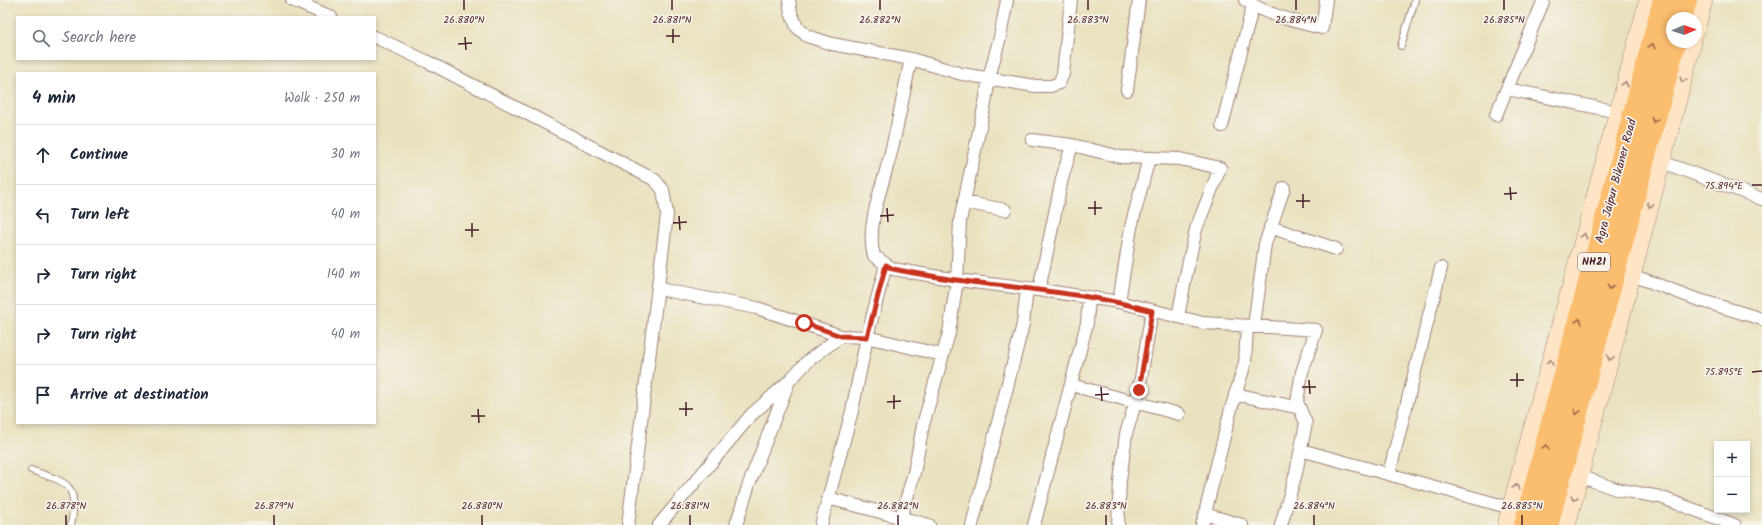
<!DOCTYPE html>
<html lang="en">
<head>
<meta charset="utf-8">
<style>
  :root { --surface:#fff; --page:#f6f6f7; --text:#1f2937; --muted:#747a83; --line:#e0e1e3 }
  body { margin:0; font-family:Kalam,sans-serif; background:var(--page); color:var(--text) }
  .controls { position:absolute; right:12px; bottom:12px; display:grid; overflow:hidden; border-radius:0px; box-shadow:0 2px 6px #0003 }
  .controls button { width:36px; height:36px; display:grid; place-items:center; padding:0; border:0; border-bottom:1px solid var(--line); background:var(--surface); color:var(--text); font:20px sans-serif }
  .compass { position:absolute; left:1666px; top:12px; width:36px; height:36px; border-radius:50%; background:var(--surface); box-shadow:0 2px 6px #0003; rotate:88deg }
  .stop { position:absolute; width:12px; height:12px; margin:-9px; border:3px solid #c8321e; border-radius:50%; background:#fff }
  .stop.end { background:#c8321e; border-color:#fff; box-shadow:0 1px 4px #0008 }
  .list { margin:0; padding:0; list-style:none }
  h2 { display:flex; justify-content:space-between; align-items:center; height:52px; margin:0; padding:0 16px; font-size:17px }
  h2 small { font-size:13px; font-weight:400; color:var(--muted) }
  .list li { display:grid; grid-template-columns:26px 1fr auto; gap:12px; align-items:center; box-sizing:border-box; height:60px; padding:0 16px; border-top:1px solid var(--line) }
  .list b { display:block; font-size:15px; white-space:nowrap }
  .list em { font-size:13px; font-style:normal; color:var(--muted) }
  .icon { flex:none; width:22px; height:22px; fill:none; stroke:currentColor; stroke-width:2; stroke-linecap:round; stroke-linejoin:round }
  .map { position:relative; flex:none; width:1762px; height:525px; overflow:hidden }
  .search { position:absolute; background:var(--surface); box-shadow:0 2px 6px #0003; left:16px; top:16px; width:360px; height:44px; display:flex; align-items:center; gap:10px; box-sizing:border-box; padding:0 14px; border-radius:0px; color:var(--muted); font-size:15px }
  .panel { position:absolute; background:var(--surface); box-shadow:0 2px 6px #0003; left:16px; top:72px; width:360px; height:352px; border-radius:0px }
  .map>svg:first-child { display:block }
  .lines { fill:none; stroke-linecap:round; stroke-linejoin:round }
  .lane-casing { stroke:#9a8076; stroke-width:8 }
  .street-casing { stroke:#9a8076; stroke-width:14 }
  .secondary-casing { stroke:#9a8076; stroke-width:18 }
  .highway-casing { stroke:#9a8076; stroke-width:24 }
  .lane { stroke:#fff; stroke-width:6 }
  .street { stroke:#fff; stroke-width:12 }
  .secondary { stroke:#fde5c5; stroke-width:17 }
  .highway { stroke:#fbbd6e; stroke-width:22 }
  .oneway { stroke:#9a6649 }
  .oneway2 { stroke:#a48278 }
  .route { stroke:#c8321e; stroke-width:5 }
  .ticks { fill:none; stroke:#4a1f2b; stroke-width:1.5 }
  .labels { text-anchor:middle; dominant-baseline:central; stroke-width:3.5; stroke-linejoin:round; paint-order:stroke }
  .shield { fill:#f7f3e8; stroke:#7e5f64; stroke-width:1 }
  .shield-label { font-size:11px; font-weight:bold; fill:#4a1f2b }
  .street-label { font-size:12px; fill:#4a1f2b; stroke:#f7f3e8 }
  .ticks-label { font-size:10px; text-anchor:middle; fill:#4a1f2b; stroke:#f7f3e8; stroke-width:3.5; stroke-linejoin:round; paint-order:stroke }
</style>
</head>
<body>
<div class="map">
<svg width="1762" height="525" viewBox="0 0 1762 525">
  <rect width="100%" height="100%" fill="#f7f3e8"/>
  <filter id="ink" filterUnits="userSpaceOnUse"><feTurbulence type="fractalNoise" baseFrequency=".025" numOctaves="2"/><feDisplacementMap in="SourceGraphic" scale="8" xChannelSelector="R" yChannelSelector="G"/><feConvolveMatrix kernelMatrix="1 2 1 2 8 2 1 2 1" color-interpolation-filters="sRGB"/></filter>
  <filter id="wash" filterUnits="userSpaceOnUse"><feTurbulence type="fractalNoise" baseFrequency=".012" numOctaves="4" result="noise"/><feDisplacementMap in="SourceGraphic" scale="16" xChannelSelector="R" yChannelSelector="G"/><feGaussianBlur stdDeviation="0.9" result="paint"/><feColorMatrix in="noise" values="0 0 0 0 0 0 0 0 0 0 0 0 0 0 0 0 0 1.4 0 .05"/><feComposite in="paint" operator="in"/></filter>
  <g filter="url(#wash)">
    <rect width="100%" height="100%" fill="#e9e2c0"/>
  </g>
  <g filter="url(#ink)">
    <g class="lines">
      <g class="lane-casing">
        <path id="lane" d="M1401,46L1415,0
          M31,470C67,483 79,482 71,525"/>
      </g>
      <g class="street-casing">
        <path id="street" d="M292,0L331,17
          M789,0L791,13L797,27L807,36L832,44L911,59L962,74L1035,86H1051L1059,83L1063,74L1071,0
          M1245,0C1268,16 1295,21 1322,28L1326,0
          M375,37L428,62L655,180L663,190L667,215L628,525
          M911,59C904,89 899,121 891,152C884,182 865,226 874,256L893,269L957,280L1054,292L1119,302L1203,323L1316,330L1302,372L1297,402L1306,423L1296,473L1281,525
          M1507,89L1618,112
          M1127,90L1139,0
          M1496,115L1543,2
          M1222,126L1253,5
          M1032,140L1072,145L1121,157L1180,159L1220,168L1196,229L1186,275L1178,317
          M1662,162L1762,199
          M964,202L1005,210
          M1270,227L1336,249
          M1632,275L1696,299L1762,319
          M659,289L757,308L841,336
          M1039,290L1062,179L1072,145
          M1119,302L1131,227L1149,158
          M1254,326L1265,244L1284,188
          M1071,385L1179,414
          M1235,394L1300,408
          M1301,450L1511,508
          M1389,474L1441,268
          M1579,476L1616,489L1660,497L1735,525
          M828,498L929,525
          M1205,514L1242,525
          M659,525L751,415L787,383
          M736,525L749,484L789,381L809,360L841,336L867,337L942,355
          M821,525L852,411L867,337L886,265
          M899,525L914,473L923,425L949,333L957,280L960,221L985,103L989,78L1000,37L1007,0
          M972,525L1023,324L1027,288
          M1034,525L1087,323L1089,297
          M1118,525L1120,481L1126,434L1139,390L1152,311
          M1202,525L1231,409L1245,363L1247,326"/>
      </g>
      <g class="secondary-casing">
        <path id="secondary" d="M1696,31L1704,0
          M1506,525L1648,0
          M1567,525L1693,42"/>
      </g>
      <g class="highway-casing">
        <path id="highway" d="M1681,18L1686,0
          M1525,525L1664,0
          M1547,525L1675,42"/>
      </g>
      <use href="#lane" class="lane"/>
      <use href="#street" class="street"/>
      <use href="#secondary" class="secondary"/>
      <use href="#highway" class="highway"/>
    </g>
    <defs><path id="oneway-chevron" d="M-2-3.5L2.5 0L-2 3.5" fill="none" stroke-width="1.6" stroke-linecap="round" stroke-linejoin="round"/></defs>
    <g class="oneway">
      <use href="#oneway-chevron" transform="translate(1652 46) rotate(-75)"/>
      <use href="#oneway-chevron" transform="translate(1654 120) rotate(105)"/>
      <use href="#oneway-chevron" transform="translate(1610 287) rotate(105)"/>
      <use href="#oneway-chevron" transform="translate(1579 321) rotate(-75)"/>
      <use href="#oneway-chevron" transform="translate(1577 412) rotate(105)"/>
      <use href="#oneway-chevron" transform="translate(1546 447) rotate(-75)"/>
    </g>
    <g class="oneway2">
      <use href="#oneway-chevron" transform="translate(1683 80) rotate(105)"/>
      <use href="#oneway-chevron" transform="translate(1625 84) rotate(-75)"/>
      <use href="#oneway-chevron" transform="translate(1650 205) rotate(105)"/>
      <use href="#oneway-chevron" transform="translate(1584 236) rotate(-75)"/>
      <use href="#oneway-chevron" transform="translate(1610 358) rotate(105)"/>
      <use href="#oneway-chevron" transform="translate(1550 362) rotate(-75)"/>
      <use href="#oneway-chevron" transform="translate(1516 487) rotate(-75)"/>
      <use href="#oneway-chevron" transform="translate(1574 498) rotate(105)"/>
    </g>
  </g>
  <g class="lines" filter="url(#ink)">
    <path class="route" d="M804,323L841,336L867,337L886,265L893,269C914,273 935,277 956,280C1022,289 1088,293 1152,311L1139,390"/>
  </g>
  <path class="ticks" d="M464,0V10M672,0V10M880,0V10M1088,0V10M1296,0V10M1504,0V10M673,29V43M666,36H680M465,37L466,50M458,44L472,43M1752,185H1762M1510,187L1511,200M1303,194V208M1504,194L1517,193M1095,201V215M1296,201H1310M887,208L888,222M1088,208H1102M679,216L680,230M880,216L894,215M472,223V237M673,223L687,222M465,230H479M1752,372L1762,371M1517,373V387M1309,380L1310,394M1510,380H1524M1101,387L1102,401M1302,387H1316M894,395V409M1095,395L1109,394M686,402V416M887,402L901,401M478,409L479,423M679,409H693M471,416H485M66,515V525M274,515V525M482,515V525M690,515V525M898,515V525M1106,515V525M1314,515V525M1522,515V525"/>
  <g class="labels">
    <rect class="shield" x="1578" y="253" width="32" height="18" rx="3"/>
    <g class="shield-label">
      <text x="1594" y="262">NH21</text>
    </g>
    <g class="street-label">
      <text transform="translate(1616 181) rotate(-75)">Agra Jaipur Bikaner Road</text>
    </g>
  </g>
  <g class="ticks-label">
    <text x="464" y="23">26.880°N</text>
    <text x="672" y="23">26.881°N</text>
    <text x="880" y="23">26.882°N</text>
    <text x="1088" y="23">26.883°N</text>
    <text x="1296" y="23">26.884°N</text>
    <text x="1504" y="23">26.885°N</text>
    <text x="1724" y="189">75.894°E</text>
    <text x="1724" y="375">75.895°E</text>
    <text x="66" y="509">26.878°N</text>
    <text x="274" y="509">26.879°N</text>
    <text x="482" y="509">26.880°N</text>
    <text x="690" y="509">26.881°N</text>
    <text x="898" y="509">26.882°N</text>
    <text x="1106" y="509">26.883°N</text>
    <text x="1314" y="509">26.884°N</text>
    <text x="1522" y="509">26.885°N</text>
  </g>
</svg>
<div class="controls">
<button>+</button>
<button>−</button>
</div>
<svg class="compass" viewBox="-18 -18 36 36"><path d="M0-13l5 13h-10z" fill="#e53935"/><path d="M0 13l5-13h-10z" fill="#747a83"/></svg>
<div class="stop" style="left:804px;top:323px"></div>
<div class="stop end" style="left:1139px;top:390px"></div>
<div class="search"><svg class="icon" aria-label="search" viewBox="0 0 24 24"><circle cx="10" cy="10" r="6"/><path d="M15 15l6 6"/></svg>Search here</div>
<section class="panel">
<h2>4 min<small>Walk · 250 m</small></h2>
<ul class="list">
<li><svg class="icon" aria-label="ahead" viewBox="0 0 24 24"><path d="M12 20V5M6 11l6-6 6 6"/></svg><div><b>Continue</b></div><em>30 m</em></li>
<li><svg class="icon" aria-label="left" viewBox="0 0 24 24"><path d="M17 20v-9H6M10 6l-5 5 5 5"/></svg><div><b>Turn left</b></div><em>40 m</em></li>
<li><svg class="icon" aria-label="right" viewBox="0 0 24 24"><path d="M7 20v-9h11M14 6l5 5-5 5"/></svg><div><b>Turn right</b></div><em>140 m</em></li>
<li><svg class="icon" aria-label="right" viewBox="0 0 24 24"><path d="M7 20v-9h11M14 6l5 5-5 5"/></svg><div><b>Turn right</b></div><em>40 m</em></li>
<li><svg class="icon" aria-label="arrive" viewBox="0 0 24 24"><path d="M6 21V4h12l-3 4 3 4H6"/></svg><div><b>Arrive at destination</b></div></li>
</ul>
</section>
</div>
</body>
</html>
